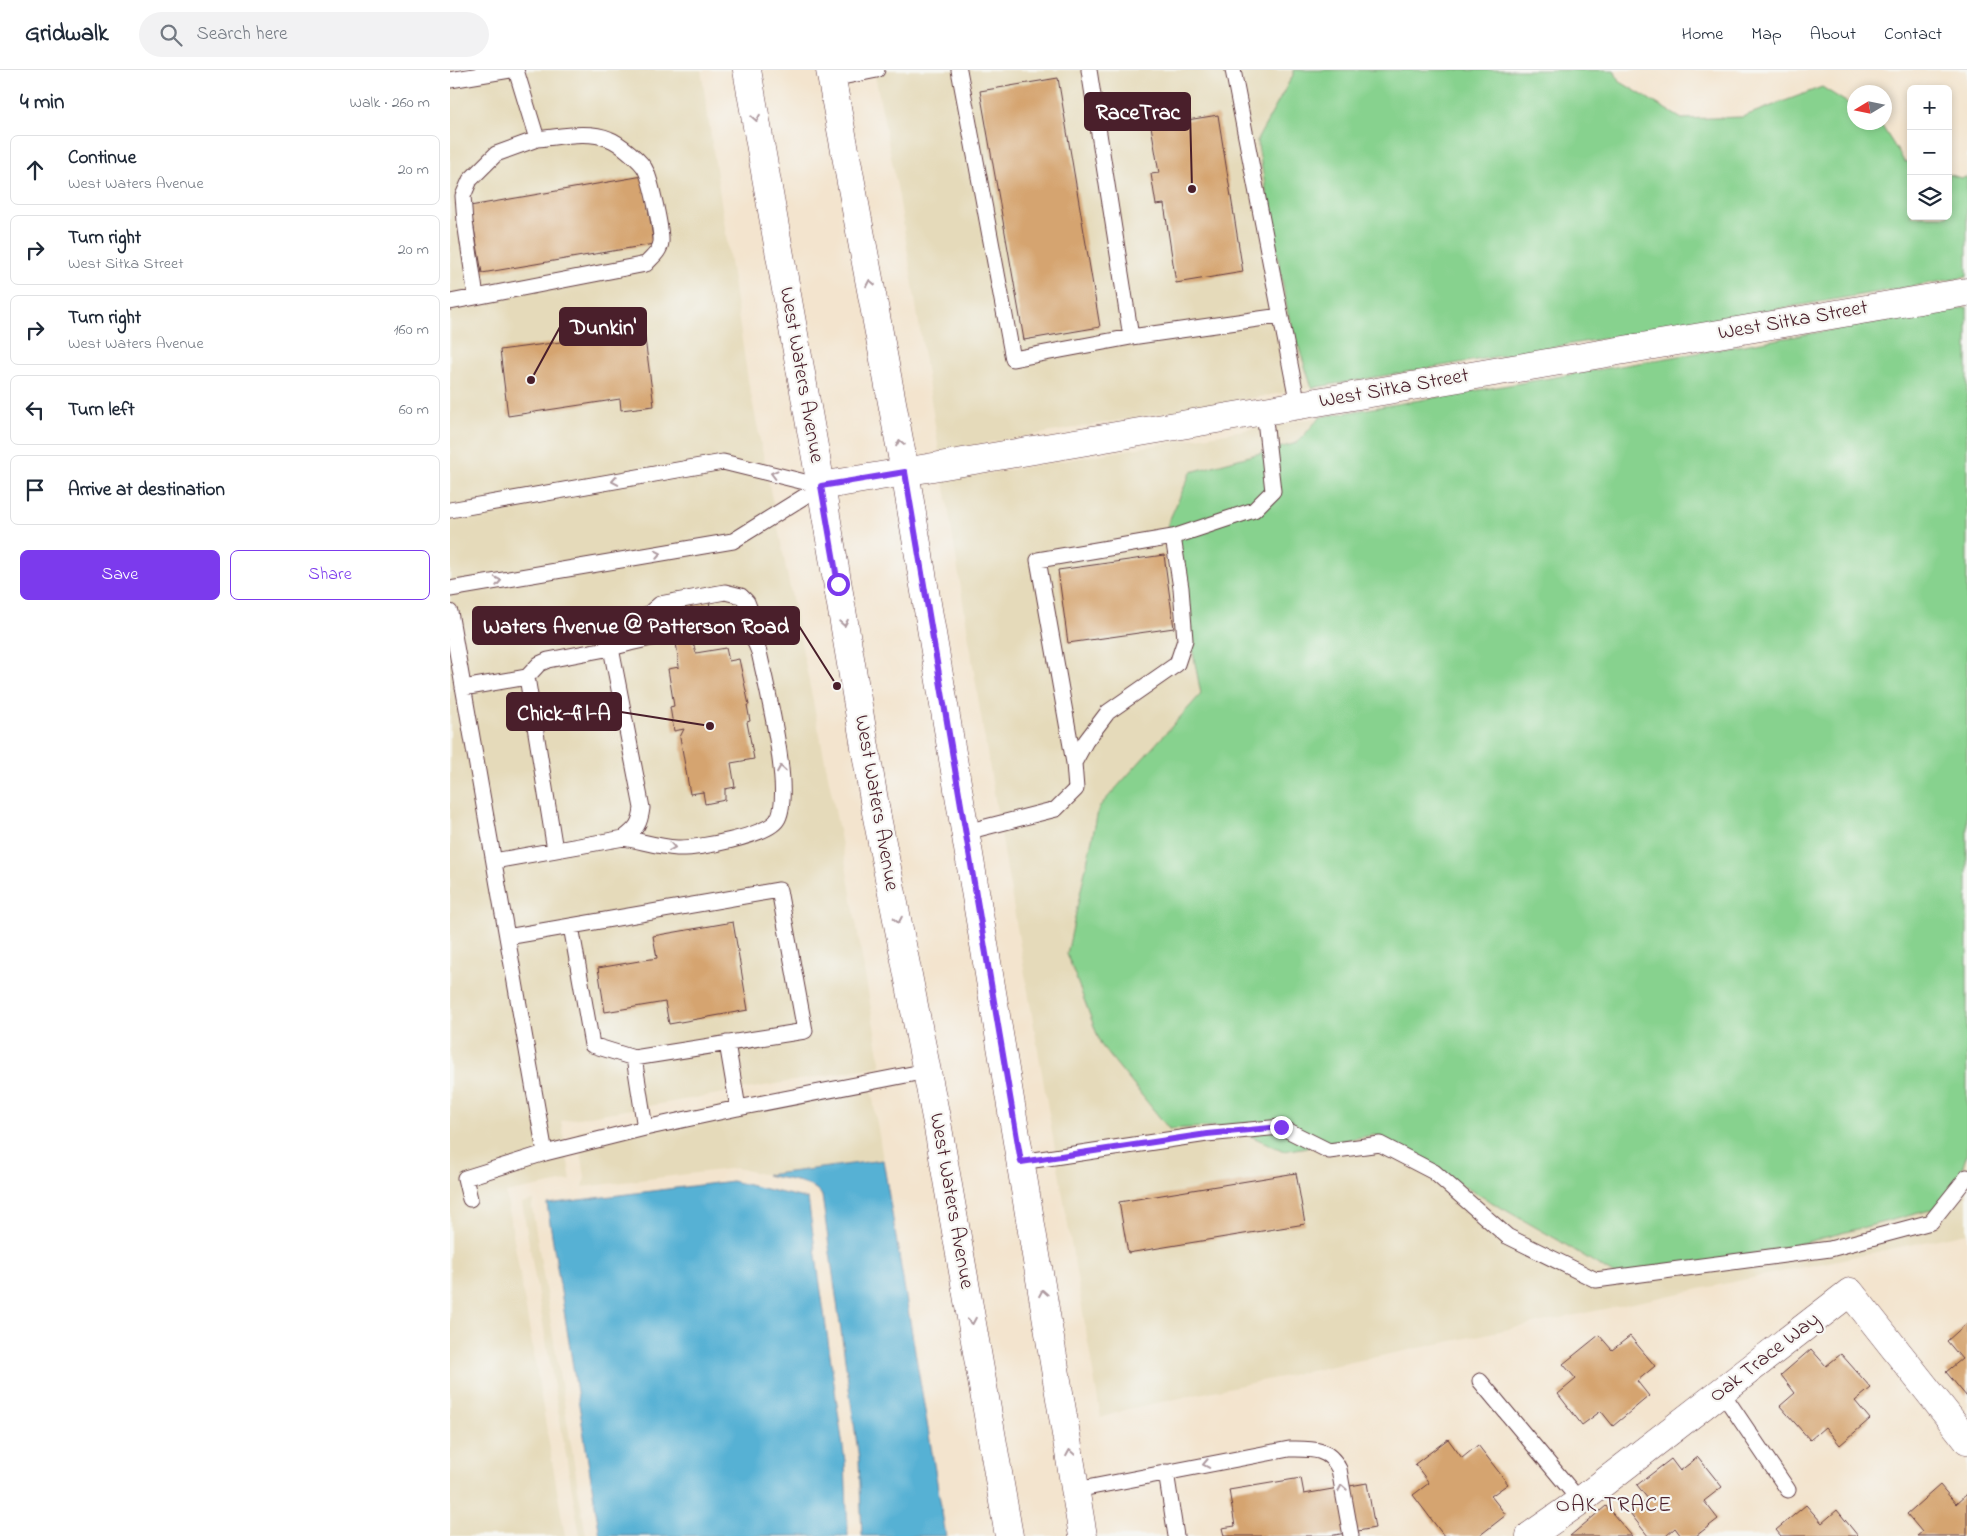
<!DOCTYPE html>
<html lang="en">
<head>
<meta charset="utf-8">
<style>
  :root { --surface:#fff; --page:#f2f2f3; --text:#1f2937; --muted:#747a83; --line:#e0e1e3; --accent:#7c3aed }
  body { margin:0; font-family:"Indie Flower",sans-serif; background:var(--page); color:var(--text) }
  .controls { position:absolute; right:15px; top:15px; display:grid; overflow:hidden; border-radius:8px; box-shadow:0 2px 8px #0003 }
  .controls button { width:45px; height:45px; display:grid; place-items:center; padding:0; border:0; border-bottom:1px solid var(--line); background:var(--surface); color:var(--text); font:25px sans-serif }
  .compass { position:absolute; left:1397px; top:15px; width:45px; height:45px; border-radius:50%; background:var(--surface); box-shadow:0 2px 8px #0003; rotate:260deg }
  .stop { position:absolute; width:15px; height:15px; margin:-11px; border:4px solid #7c3aed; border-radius:50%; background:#fff }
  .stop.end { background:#7c3aed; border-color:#fff; box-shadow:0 1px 5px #0008 }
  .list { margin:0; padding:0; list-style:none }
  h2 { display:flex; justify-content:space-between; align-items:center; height:65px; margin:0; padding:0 20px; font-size:21px }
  h2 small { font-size:16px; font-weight:400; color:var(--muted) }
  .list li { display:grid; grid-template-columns:32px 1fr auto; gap:15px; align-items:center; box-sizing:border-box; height:70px; margin:0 10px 10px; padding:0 10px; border:1px solid var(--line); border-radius:8px }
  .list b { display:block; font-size:19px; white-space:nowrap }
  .list p { margin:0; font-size:16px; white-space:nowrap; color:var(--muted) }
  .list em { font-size:16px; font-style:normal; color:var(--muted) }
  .actions { display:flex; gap:10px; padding:15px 20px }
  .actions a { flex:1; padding:11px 0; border:1px solid var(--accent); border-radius:8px; text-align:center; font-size:18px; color:var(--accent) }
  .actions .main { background:var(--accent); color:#fff }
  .icon { flex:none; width:28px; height:28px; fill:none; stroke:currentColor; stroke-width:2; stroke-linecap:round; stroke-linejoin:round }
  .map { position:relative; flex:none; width:1517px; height:1466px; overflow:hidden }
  header { display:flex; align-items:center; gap:30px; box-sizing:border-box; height:70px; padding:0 25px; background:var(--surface); border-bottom:1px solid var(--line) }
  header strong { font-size:24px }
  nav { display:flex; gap:28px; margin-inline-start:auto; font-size:18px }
  .search { width:350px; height:45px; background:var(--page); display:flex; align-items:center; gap:12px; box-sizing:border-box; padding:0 18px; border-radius:28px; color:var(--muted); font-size:19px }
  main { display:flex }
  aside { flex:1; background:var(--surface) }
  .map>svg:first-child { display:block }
  .built { fill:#e5daba }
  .green { fill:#87d28e; stroke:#68785c }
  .water { fill:#56b1d4; stroke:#506880 }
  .building { fill:#d5a46f }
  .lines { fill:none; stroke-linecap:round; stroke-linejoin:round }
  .service-casing { stroke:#633d43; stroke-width:17 }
  .minor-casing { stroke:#633d43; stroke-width:29 }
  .secondary-casing { stroke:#633d43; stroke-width:29 }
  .service { stroke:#fff; stroke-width:15 }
  .minor { stroke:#fff; stroke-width:28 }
  .secondary { stroke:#fff; stroke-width:28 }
  .oneway { stroke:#ae9aa0 }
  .route { stroke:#7c3aed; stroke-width:6 }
  .labels { text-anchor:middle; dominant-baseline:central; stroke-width:4.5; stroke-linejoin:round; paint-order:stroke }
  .street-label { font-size:21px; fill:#4a1f2b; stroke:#f6f6f2 }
  .neighbourhood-label { font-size:22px; letter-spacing:1px; fill:#4a1f2b; stroke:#f6f6f2 }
  .leader { fill:none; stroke:#4a1f2b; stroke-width:2 }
  .callout-dot { fill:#4a1f2b; stroke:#f6f6f2; stroke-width:2 }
  .callout { fill:#4a1f2b; stroke:#4a1f2b; stroke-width:2 }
  .callout-label { font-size:22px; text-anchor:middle; font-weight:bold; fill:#fff }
</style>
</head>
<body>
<header>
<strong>Gridwalk</strong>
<div class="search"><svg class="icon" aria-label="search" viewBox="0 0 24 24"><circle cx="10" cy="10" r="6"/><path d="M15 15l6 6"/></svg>Search here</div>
<nav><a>Home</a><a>Map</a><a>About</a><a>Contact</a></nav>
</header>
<main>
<aside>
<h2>4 min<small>Walk · 260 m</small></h2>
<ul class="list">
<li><svg class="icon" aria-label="ahead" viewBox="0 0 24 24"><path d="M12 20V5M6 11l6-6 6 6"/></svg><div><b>Continue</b><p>West Waters Avenue</p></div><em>20 m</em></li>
<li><svg class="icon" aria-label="right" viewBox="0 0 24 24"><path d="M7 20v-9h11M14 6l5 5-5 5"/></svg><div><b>Turn right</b><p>West Sitka Street</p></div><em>20 m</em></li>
<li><svg class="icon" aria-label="right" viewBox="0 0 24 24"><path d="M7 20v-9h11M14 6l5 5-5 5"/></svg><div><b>Turn right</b><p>West Waters Avenue</p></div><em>160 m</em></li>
<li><svg class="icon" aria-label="left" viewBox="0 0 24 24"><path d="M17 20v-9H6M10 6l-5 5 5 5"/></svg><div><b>Turn left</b></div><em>60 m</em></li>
<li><svg class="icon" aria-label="arrive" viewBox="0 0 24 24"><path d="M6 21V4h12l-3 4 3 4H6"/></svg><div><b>Arrive at destination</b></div></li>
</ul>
<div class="actions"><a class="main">Save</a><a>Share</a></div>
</aside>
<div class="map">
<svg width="1517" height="1466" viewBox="0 0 1517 1466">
  <rect width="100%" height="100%" fill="#f6f6f2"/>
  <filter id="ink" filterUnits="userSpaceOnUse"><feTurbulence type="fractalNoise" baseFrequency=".02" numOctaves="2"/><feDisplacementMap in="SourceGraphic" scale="10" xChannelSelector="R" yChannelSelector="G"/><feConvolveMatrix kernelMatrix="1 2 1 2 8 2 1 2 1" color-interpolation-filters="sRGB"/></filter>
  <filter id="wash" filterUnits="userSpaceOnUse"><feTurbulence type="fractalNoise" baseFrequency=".0096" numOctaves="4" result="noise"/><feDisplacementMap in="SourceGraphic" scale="20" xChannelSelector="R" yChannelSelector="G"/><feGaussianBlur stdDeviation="1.12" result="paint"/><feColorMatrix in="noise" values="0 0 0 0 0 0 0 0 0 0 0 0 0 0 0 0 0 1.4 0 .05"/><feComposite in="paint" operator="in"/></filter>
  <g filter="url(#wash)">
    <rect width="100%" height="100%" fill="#f3e4ce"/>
    <path class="built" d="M0,0H251L298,310L395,790L431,996L111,1051L121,1110L56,1123L115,1466H0Z
      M424,0H843L838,244L862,318L489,381L449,127Z
      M870,347L847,373L741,402L718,453L751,624L649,737L617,884L651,975L778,1056L834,1081L924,1065L1108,1170L1176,1212L1500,1135L1517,1084V1163L678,1339L651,1348L533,659L494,411Z
      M420,1011L433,1090L316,1105L286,1098L133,1117L135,1107L128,1061Z
      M83,1130L82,1137L136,1466H130L72,1133Z"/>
    <path class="green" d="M843,0H1164L1169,11L1232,49L1292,47L1372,17L1404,37V52L1430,53L1454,91L1461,93V146H1498V104L1511,108L1517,107V207L862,318L838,244L807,70L843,5Z
      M1517,237V1084L1500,1135L1353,1173L1176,1212L1108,1170L924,1065L834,1081L778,1056L719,1059L651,975L617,884L649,737L751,624L718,453L741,402L847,373L870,347Z"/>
    <path class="water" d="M433,1090L496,1466H412L409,1389L372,1126C365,1111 332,1109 316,1105Z
      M282,1111L358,1129L395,1391L398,1466H150L97,1134Z"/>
    <g id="blocks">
      <path class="building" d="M608,8L650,257L574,270L530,21Z
        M768,45L793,202L726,213L714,134L706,135L701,104L709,103L701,56Z
        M193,106L204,174L32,203L20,136Z
        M194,261L204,336L171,340L170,329L58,346L50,280Z
        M714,485L724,558L618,573L608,500Z
        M259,532L261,545L238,550L243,576H244L246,583L276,578L279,591L289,589L299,635H297L300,651L297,652L304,689L281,693L285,717L275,719V730L255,734L253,722L240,724L230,667L234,659L224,661L220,637L224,636L218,599L229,597L227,579L219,537Z
        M283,852L298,940L219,954L215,932L155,942L148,898L207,888L203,866Z
        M846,1103L855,1154L678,1183L669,1132Z
        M1517,1253V1327L1496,1302L1512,1289L1497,1271Z
        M1149,1265L1162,1280L1180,1266L1205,1296L1187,1311L1199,1326L1163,1356L1151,1341L1132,1355L1108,1324L1126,1309L1113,1294Z
        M1361,1279L1376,1296L1391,1284L1421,1318L1405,1331L1420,1349L1390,1375L1375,1357L1360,1370L1330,1336L1345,1323L1331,1305Z
        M998,1369L1012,1388L1028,1375L1058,1414L1041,1426L1056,1445L1029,1466H994L963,1425L979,1413L965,1394Z
        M1248,1387L1272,1417L1254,1431L1268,1449L1246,1466H1231L1225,1458L1216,1466H1198L1180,1443L1198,1429L1187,1415L1221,1389L1230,1401Z
        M851,1408L854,1424L917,1413L925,1458L879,1466H774L772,1458L785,1456L779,1420Z
        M1490,1415L1506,1434L1517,1424V1466H1467L1472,1462L1457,1444Z
        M1356,1435L1372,1453L1387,1440L1408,1466H1331L1326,1460Z
        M1156,1436L1182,1466H1120Z"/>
    </g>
  </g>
  <g filter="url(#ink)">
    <use href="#blocks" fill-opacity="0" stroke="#633d43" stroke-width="1"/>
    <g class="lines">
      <g class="service-casing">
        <path id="service" d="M509,0L563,289L681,267
          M639,0L681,267L830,246
          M783,0L848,335
          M382,9L427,0
          M0,10L60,0
          M26,227L15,152L13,126L20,110L46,84L87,69
          M0,232L196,194C202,187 210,182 211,172C212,161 201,111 196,101C193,92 168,72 159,69C138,60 109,67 87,69L66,0
          M0,440L273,392L371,416
          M0,519L283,471L371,416
          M0,542L95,1083L15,1108L20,1129
          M173,574L189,552L210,534L275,522L291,526L297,532L302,545L308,574
          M161,578C182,572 272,551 289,556C301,560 305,572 309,582C316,615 344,725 327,750C317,766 246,779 227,778C209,777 191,771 174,768
          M77,607L105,780
          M13,618L77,607L89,594L98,590L161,578L192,738C190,754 187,758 174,768L44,791
          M624,693L588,490L723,467
          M516,762L606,739L626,719L624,693L636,671L658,642L727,594L735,570L731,518L723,467L804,440L823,421L814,341
          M57,867L329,820L355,961L184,988L142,975L121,856
          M277,973L288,1038
          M184,988L195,1058
          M95,1083L195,1058L288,1038L477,1001
          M571,1092L757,1064L831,1057L879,1081L930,1074L984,1102L1057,1166L1146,1210L1380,1179L1481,1152L1517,1107
          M1030,1311L1130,1431
          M1271,1321L1338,1420
          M716,1402L726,1466
          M626,1420L839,1379C860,1379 879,1377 889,1399L901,1466"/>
      </g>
      <g class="minor-casing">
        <path id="minor" d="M371,416L1517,222
          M1080,1466L1130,1431L1400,1222L1517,1370"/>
      </g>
      <g class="secondary-casing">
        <path id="secondary" d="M297,0L371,416L426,742L488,1058L559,1466
          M380,0L455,402L633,1466"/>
      </g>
      <use href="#service" class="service"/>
      <use href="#minor" class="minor"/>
      <use href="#secondary" class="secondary"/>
    </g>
    <defs><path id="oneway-chevron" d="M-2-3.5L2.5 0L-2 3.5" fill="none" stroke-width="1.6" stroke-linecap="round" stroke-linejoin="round" transform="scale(1.25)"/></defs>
    <g class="oneway">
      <use href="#oneway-chevron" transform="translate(306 48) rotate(80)"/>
      <use href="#oneway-chevron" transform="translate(420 213) rotate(-101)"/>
      <use href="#oneway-chevron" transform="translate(450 373) rotate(-101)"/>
      <use href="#oneway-chevron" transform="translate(324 404) rotate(-166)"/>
      <use href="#oneway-chevron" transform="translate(165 411) rotate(170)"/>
      <use href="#oneway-chevron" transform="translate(208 484) rotate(-10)"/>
      <use href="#oneway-chevron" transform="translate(48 511) rotate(-10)"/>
      <use href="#oneway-chevron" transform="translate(394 553) rotate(80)"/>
      <use href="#oneway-chevron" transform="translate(331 699) rotate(-99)"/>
      <use href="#oneway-chevron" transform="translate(222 777) rotate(8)"/>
      <use href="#oneway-chevron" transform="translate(448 850) rotate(79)"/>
      <use href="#oneway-chevron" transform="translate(593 1223) rotate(-100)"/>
      <use href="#oneway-chevron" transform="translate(522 1251) rotate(80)"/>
      <use href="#oneway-chevron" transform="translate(620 1383) rotate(-100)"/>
      <use href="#oneway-chevron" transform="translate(756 1394) rotate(169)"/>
      <use href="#oneway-chevron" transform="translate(892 1418) rotate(-100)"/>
    </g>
  </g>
  <g class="lines" filter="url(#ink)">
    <path class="route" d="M388,514L371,416L455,402L571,1092L757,1064L831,1057"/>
  </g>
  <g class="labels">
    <g class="street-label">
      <text transform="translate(1343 251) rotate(-10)">West Sitka Street</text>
      <text transform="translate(351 305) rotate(80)">West Waters Avenue</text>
      <text transform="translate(944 319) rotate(-10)">West Sitka Street</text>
      <text transform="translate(426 733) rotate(80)">West Waters Avenue</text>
      <text transform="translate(501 1131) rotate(80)">West Waters Avenue</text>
      <text transform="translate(1315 1288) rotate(-38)">Oak Trace Way</text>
    </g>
    <g class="neighbourhood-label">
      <text x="1164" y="1436">OAK TRACE</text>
    </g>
  </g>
  <path class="leader" d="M742 119L740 41M81 310L110 257M387 616L349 556M260 656L171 642"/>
  <g class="callout-dot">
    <circle cx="742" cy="119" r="5"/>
    <circle cx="81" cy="310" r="5"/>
    <circle cx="387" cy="616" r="5"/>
    <circle cx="260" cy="656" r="5"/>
  </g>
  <g class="callout">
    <rect x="635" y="23" width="105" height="37" rx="5"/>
    <rect x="110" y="238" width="86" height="37" rx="5"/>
    <rect x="23" y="537" width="326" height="37" rx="5"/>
    <rect x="57" y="623" width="114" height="37" rx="5"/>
  </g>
  <g class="callout-label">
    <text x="688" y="49">RaceTrac</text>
    <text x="153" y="264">Dunkin'</text>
    <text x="186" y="563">Waters Avenue @ Patterson Road</text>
    <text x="114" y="650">Chick-fil-A</text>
  </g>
</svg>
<div class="controls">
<button>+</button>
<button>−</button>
<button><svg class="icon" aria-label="layers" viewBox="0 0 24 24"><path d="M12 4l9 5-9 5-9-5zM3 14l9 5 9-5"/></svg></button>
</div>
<svg class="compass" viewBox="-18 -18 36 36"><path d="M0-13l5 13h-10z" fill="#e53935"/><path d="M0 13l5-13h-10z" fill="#747a83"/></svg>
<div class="stop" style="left:388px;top:514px"></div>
<div class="stop end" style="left:831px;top:1057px"></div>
</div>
</main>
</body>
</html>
